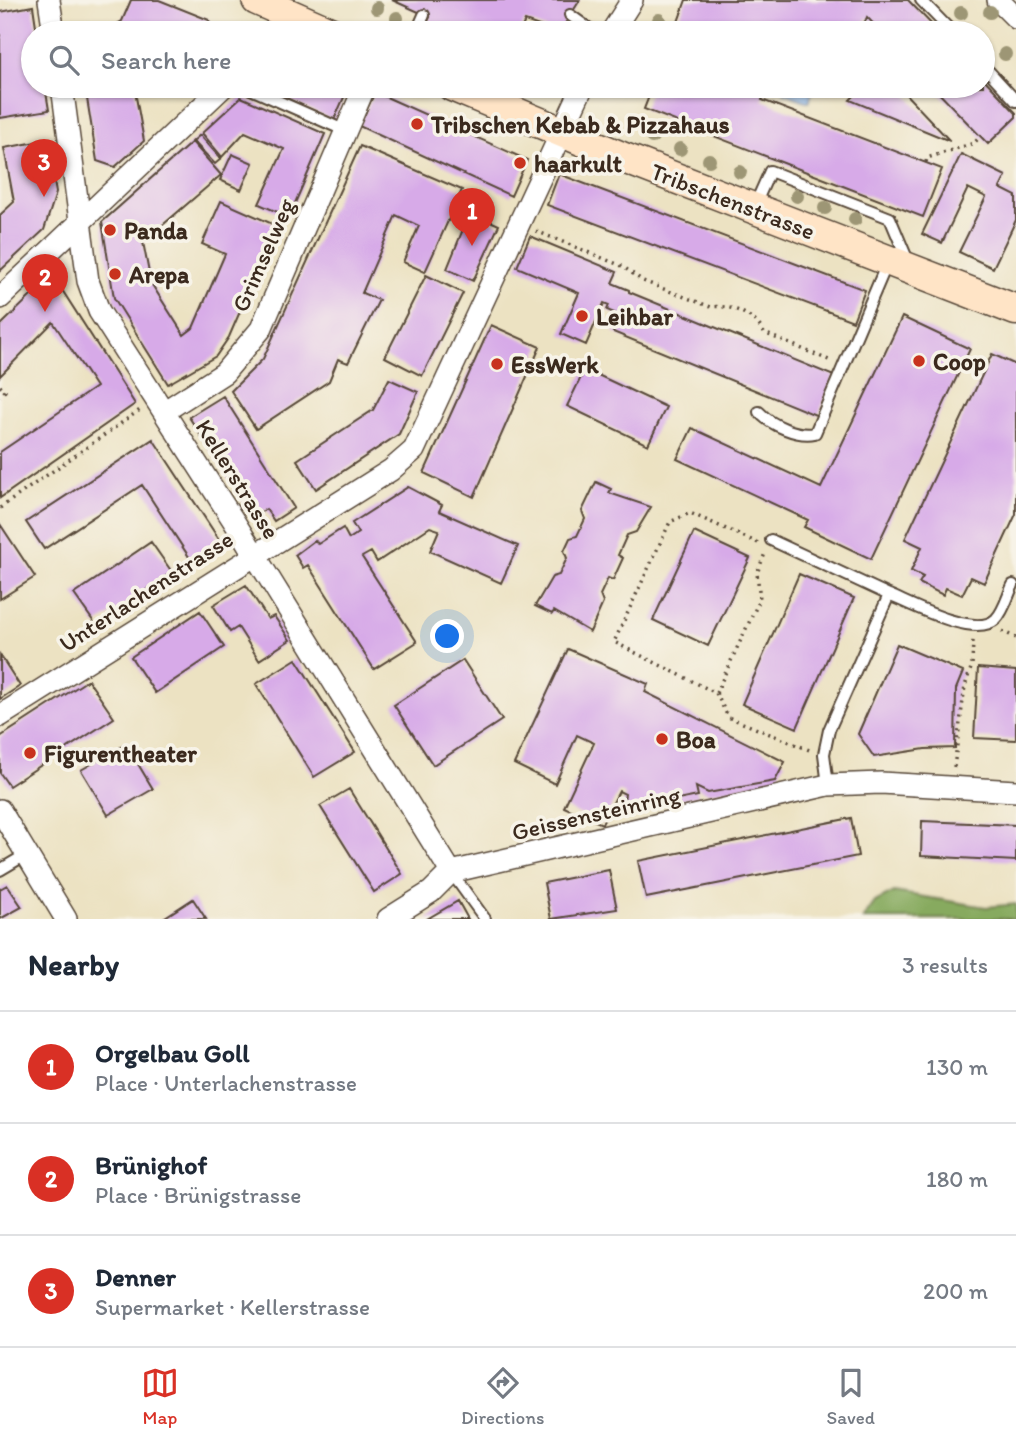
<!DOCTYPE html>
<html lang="en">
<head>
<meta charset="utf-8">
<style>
  :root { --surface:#fff; --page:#f2f2f3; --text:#1f2937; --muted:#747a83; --line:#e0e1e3; --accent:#d93025 }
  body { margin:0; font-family:Itim,sans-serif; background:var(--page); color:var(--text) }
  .you { position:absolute; left:448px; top:637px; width:24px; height:24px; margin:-18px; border:5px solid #fff; border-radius:50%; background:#1a73e8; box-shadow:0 0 0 10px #1a73e833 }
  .badge { display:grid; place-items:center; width:46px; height:46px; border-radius:50%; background:var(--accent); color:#fff; font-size:23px; font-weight:700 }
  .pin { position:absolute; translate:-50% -58px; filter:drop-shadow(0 2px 4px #0008) }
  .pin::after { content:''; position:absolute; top:37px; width:24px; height:21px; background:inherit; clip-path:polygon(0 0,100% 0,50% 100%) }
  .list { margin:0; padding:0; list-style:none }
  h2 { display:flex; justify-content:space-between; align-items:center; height:91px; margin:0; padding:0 28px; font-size:30px }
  h2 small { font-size:23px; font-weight:400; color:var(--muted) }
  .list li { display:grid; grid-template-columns:46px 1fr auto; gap:21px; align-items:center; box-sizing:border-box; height:112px; padding:0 28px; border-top:2px solid var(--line) }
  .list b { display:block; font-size:26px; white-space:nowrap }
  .list p { margin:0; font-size:23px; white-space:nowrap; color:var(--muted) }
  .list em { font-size:23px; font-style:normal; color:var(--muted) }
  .icon { flex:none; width:38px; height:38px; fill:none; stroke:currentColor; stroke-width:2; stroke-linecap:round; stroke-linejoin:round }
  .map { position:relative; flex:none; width:1016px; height:919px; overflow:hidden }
  .search { position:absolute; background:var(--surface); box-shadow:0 2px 5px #0004; left:21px; right:21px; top:21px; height:77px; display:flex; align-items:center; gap:18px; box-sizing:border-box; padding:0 24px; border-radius:38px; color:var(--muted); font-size:26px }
  .sheet { height:427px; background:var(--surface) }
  nav { display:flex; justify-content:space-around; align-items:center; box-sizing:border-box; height:98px; border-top:2px solid var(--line); background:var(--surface); font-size:19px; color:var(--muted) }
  nav a { display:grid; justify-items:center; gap:4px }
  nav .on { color:var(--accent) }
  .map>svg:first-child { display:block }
  .forest { fill:#87aa5f; stroke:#616a3e; stroke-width:2 }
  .water { fill:#87b8f3; stroke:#617188; stroke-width:2 }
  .building { fill:#d7aae8 }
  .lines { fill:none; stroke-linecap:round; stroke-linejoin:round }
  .lane-casing { stroke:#564637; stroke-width:14 }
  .street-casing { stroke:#564637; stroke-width:24 }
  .secondary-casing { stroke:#564637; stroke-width:33 }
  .path { stroke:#564637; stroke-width:3.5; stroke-dasharray:2 5; stroke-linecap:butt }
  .lane { stroke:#fff; stroke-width:10 }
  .street { stroke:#fff; stroke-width:21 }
  .secondary { stroke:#ffe4c6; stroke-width:30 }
  .tree { fill:#9d9674 }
  .poi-dot { fill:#c8321e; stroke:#f7f3e8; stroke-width:2.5 }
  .labels { text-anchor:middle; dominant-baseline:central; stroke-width:7; stroke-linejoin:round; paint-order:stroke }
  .poi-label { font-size:24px; font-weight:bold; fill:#3b2a1e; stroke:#f7f3e8; text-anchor:start }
  .street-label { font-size:24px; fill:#3b2a1e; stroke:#f7f3e8 }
</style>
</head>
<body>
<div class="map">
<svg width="1016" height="919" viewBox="0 0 1016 919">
  <rect width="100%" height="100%" fill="#f7f3e8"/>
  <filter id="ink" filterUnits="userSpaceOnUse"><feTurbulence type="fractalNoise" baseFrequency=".0143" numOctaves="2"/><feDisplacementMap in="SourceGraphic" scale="14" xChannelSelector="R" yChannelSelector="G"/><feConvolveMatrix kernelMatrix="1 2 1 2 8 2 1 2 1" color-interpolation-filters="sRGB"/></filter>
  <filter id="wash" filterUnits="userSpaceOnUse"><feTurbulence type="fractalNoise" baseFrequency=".00686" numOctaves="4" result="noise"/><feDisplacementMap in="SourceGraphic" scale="28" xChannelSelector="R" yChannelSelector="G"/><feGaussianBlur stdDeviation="1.57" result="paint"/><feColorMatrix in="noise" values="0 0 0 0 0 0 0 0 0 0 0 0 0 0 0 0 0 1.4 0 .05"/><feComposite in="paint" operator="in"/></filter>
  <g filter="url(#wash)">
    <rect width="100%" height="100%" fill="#ece2c2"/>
    <path class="forest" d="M894,892L986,907L1016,904V919H863L875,902Z"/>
    <path class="water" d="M787,86H814L809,102L784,93Z"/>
    <g id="blocks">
      <path class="building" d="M131,0H159L209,20L212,30L210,33H102L122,21Z
        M392,0H580L559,33L525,21L519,33H427L423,32L430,17Z
        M686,0H908L940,33H882L867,17L860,33H674Z
        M33,6L37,33H33V86H45L49,110L0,118V12Z
        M983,78L1016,113V117L988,144L932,86H983Z
        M85,86H134L144,141L115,167L97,161Z
        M274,86H349L334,120L272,92Z
        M653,86H768L762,100L942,169L923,217L644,109Z
        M864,86H898L950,141L850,100Z
        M375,92L527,160L511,196L359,126Z
        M241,97L325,134L289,217L259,204L284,149L245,132L222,157L202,133Z
        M200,135L221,159L215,164L193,141Z
        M47,140L56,193L44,230L0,271V215L14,202L4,148Z
        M192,142L221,175L143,242L151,283L184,335L193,328L225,254L202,244L221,201L277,226L229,337L216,356L168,384L114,298L102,222Z
        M360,146L462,190L425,272L403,262L419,226L396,215L362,293L379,300L348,363L338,359L329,381L256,429L231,391L263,359Z
        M232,154L253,163L241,190L220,180Z
        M961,154L1006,176L1000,188L1016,196V220L993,268L959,252L986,197L968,188L942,243L922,234Z
        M559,174L865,290L853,321L547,205Z
        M470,212L499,225L473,281L447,269Z
        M530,236L617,272L612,283L629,290V292L834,376L818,416L613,332L619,315L607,310L609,305L604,303L586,345L561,334L579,293L517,267Z
        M426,275L463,293L422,376L385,357Z
        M47,288L62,290L135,404L0,498V452L96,387L53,322L0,376V326L34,293Z
        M902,317L970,349L871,559L804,527L808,520L677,459L692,428L821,488Z
        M491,325L540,347L474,497L424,473Z
        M992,354L1016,365V514L984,583L971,577L962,595L946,588L943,595L919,583L923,577L911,571L922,547L905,539Z
        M585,369L666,407L648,445L567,406Z
        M389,379L418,392L399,434L316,489L297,460L373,410Z
        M223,396L294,508L274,521L266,509L253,517L189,417Z
        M153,439L224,547L195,566L142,485L44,549L26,522Z
        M596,482L611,489L609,493L651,507L636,532L627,535L618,555L623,558L613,580L608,578L600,595L603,603L590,632L554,611L552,614L535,606L552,577L559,575L567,558L564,551L570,538L577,536L585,519L582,511Z
        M408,487L442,505L439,511L518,546L501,583L430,551L439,530L430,527L377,562L371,552L362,557L417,642L374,669L308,565L303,568L295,555L315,540L318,544L343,528L349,539L358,533L352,523Z
        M0,524L35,577L0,599Z
        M694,532L750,558L708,646L653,620Z
        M151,542L172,572L96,625L74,594Z
        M799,574L854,598L797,728L742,704Z
        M246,585L268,619L274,616L290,640L259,660L238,627L230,632L213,605Z
        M200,611L224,647L155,693L131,657Z
        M897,644L963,672L956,689L955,748L925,749L874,757L858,734Z
        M568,649L648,684L645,692L785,762L775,781L708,793L696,787L698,796L622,811L625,794L619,791L602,824L564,807L594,743L577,735L555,784L514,764Z
        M0,655L20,686L0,699Z
        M296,659L355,752L314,777L256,684Z
        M463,660L502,720L433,765L394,705Z
        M978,668L1016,671V740L974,738Z
        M88,680L114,718L9,786L0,773V737Z
        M126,744L153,789L108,815L81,770Z
        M349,789L402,874L374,892L320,806Z
        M851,818L858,856L646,898L638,861Z
        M922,821L1016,825V861L921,856Z
        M609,870L617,909L551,919L544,883Z
        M7,885L22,907L0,919V889Z
        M193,899L206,919H162Z
        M458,901L468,919H427Z"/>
    </g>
  </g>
  <g filter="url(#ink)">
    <use href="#blocks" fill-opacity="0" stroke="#564637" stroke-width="2"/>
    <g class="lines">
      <g class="lane-casing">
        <path id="lane" d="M921,0L953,33
          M570,15L595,33
          M419,26L437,33
          M416,33L424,15
          M983,65L1016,101
          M244,86L346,131
          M754,207L770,171L890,218L908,261
          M759,412C771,425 798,437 815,433L888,261
          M771,540L889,595L829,730L824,754L828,785
          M889,595C911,604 975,639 996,619C1004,611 1008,595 1013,585
          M0,870L27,854
          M451,872L485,919"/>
      </g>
      <g class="street-casing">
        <path id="street" d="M49,0L54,33
          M998,0L1016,18
          M611,33L632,0
          M62,86L88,281L99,311L235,523L451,872
          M0,298L224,86
          M165,411L224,373L261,329L365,86
          M0,716L391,470L414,450L583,86
          M0,810L66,919
          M388,919L431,892L451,872L828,785L881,783L1016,791"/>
      </g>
      <g class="secondary-casing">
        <path id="secondary" d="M257,0L332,33
          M452,86L624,158L1016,310"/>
      </g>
      <path class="path" d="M926,162L927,158L974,143L980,137
        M536,231L622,266L643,281L711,307C731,304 755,315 764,333L831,361
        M0,386L5,391L0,396
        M0,508L140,410
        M758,543L690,513L670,522L614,642L716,693L728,717L812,751
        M1002,631L1016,638
        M716,693L760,599L757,573L766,551
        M954,767L965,686L972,665L973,640"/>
      <use href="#lane" class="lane"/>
      <use href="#street" class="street"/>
      <use href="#secondary" class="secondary"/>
    </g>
    <g class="tree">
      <circle cx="377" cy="8" r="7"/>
      <circle cx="990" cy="12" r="7"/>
      <circle cx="961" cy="13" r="7"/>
      <circle cx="397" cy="18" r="7"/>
      <circle cx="659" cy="20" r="7"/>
      <circle cx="1005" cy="54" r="7"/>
      <circle cx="652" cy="137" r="7"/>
      <circle cx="680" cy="149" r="7"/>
      <circle cx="709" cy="160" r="7"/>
      <circle cx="740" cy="172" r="7"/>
      <circle cx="797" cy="196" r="7"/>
      <circle cx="825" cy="208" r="7"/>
      <circle cx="855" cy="219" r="7"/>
    </g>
  </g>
  <g class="poi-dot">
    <circle cx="417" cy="124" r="7"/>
    <circle cx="520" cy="163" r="7"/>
    <circle cx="110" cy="230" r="7"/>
    <circle cx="115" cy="274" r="7"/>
    <circle cx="582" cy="316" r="7"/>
    <circle cx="919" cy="361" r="7"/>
    <circle cx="497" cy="364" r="7"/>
    <circle cx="662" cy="739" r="7"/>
    <circle cx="30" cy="753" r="7"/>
  </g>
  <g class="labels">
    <g class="poi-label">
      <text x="431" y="124">Tribschen Kebab &amp; Pizzahaus</text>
      <text x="534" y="163">haarkult</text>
      <text x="124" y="230">Panda</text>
      <text x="129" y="274">Arepa</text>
      <text x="596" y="316">Leihbar</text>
      <text x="933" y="361">Coop</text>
      <text x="511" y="364">EssWerk</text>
      <text x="676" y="739">Boa</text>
      <text x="44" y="753">Figurentheater</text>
    </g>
    <g class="street-label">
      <text transform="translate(733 201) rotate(21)">Tribschenstrasse</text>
      <text transform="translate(263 255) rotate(-66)">Grimselweg</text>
      <text transform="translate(238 479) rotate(58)">Kellerstrasse</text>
      <text transform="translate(146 591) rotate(-33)">Unterlachenstrasse</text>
      <text transform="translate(596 813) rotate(-13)">Geissensteinring</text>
    </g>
  </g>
</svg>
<div class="you"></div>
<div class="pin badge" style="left:472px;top:246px">1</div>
<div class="pin badge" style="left:45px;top:312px">2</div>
<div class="pin badge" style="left:44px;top:197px">3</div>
<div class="search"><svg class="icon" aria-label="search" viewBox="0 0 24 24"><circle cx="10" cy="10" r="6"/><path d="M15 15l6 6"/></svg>Search here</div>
</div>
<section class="sheet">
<h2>Nearby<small>3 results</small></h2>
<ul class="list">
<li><span class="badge">1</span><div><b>Orgelbau Goll</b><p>Place · Unterlachenstrasse</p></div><em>130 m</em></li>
<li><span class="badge">2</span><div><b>Brünighof</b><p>Place · Brünigstrasse</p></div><em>180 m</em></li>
<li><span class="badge">3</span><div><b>Denner</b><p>Supermarket · Kellerstrasse</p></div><em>200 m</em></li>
</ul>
</section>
<nav>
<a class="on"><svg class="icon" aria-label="map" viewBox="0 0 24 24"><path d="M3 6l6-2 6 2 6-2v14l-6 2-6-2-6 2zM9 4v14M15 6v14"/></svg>Map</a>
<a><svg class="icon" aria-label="directions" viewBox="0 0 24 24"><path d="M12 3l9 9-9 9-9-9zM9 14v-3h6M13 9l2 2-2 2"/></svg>Directions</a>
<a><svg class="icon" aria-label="saved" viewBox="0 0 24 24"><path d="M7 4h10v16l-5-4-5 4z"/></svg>Saved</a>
</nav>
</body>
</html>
